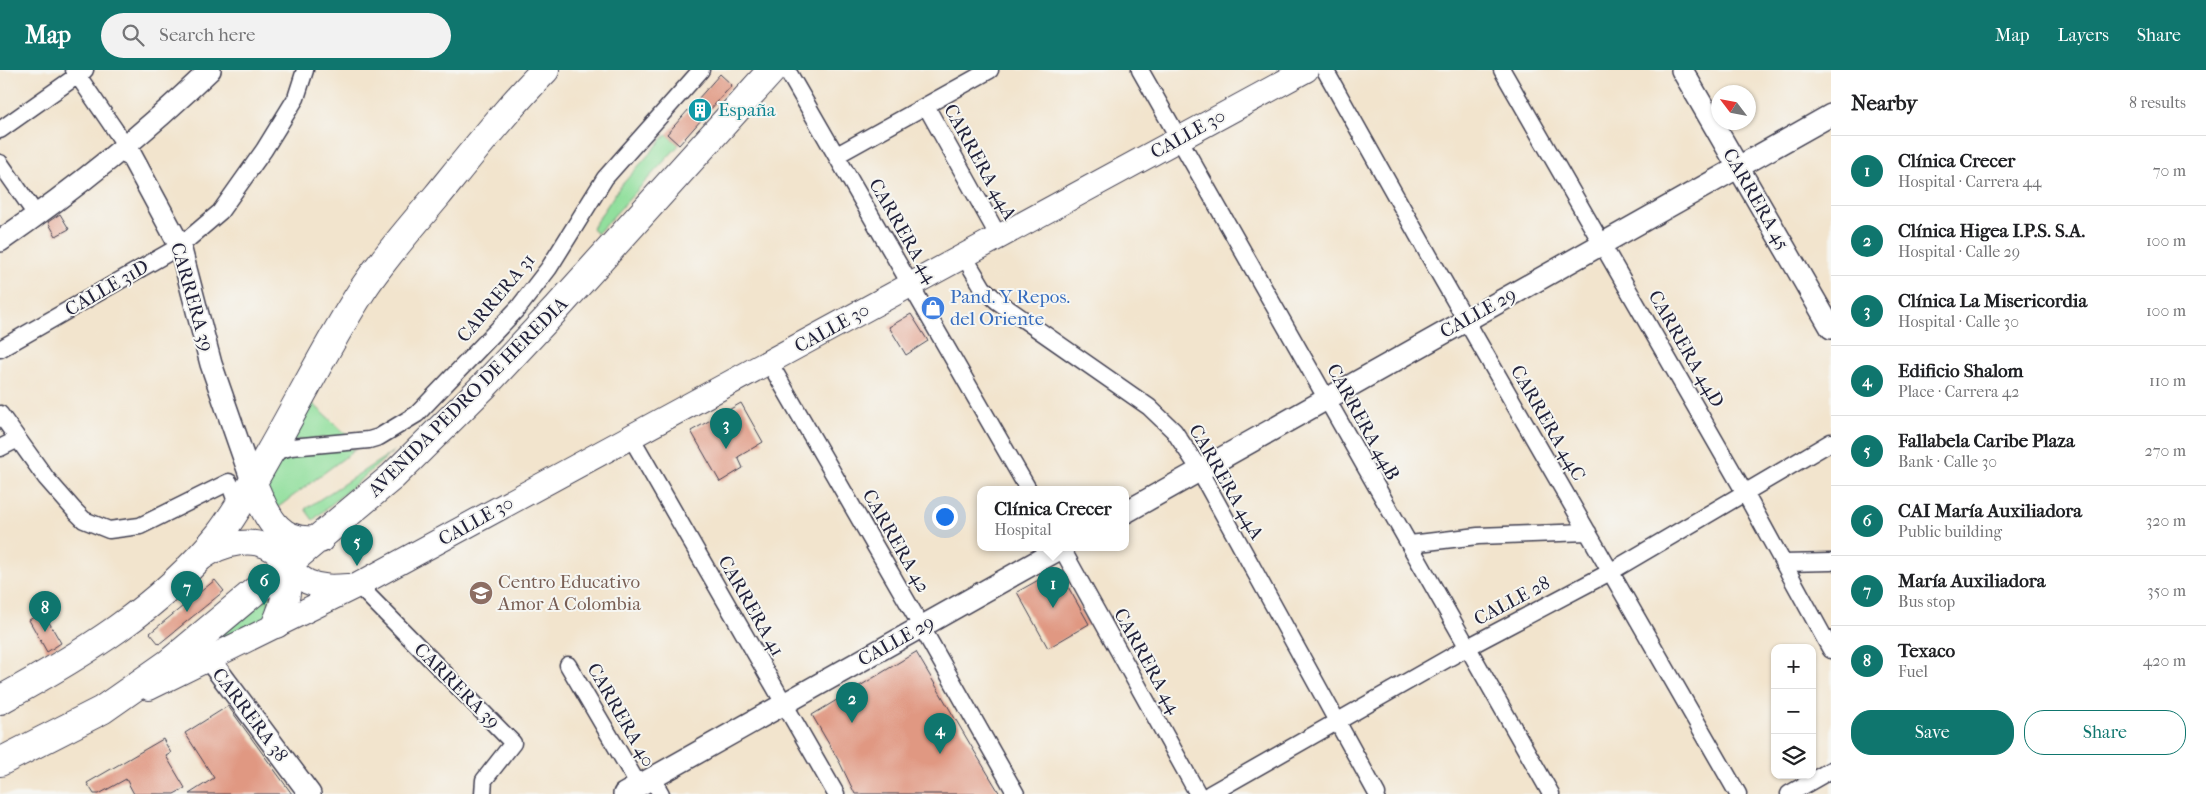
<!DOCTYPE html>
<html lang="en">
<head>
<meta charset="utf-8">
<style>
  :root { --surface:#fff; --page:#f2f2f2; --text:#202124; --muted:#757577; --line:#e0e0e0; --accent:#0f766e }
  body { margin:0; font-family:"IM FELL French Canon",serif; background:var(--page); color:var(--text) }
  .controls { position:absolute; right:15px; bottom:15px; display:grid; overflow:hidden; border-radius:10px; box-shadow:0 1px 4px #0004 }
  .controls button { width:45px; height:45px; display:grid; place-items:center; padding:0; border:0; border-bottom:1px solid var(--line); background:var(--surface); color:var(--text); font:25px sans-serif }
  .compass { position:absolute; left:1711px; top:15px; width:45px; height:45px; border-radius:50%; background:var(--surface); box-shadow:0 1px 4px #0004; rotate:302deg }
  .you { position:absolute; left:944px; top:446px; width:18px; height:18px; margin:-12px; border:4px solid #fff; border-radius:50%; background:#1a73e8; box-shadow:0 0 0 8px #1a73e833 }
  .badge { display:grid; place-items:center; width:32px; height:32px; border-radius:50%; background:var(--accent); color:#fff; font-size:16px; font-weight:700 }
  .pin { position:absolute; translate:-50% -41px; filter:drop-shadow(0 1px 2px #0008) }
  .pin::after { content:''; position:absolute; top:26px; width:18px; height:15px; background:inherit; clip-path:polygon(0 0,100% 0,50% 100%) }
  .popup { position:absolute; left:977px; top:416px; width:152px; height:65px; box-sizing:border-box; display:grid; place-content:center; border-radius:10px; background:var(--surface); filter:drop-shadow(0 1px 4px #0005); font-size:16px; white-space:nowrap; color:var(--muted) }
  .popup b { font-size:19px; color:var(--text) }
  .popup::after { content:''; position:absolute; left:50%; top:100%; margin-left:-10px; border:10px solid transparent; border-top-color:var(--surface) }
  .list { margin:0; padding:0; list-style:none }
  h2 { display:flex; justify-content:space-between; align-items:center; height:65px; margin:0; padding:0 20px; font-size:21px }
  h2 small { font-size:16px; font-weight:400; color:var(--muted) }
  .list li { display:grid; grid-template-columns:32px 1fr auto; gap:15px; align-items:center; box-sizing:border-box; height:70px; padding:0 20px; border-top:1px solid var(--line) }
  .list b { display:block; font-size:19px; white-space:nowrap }
  .list p { margin:0; font-size:16px; white-space:nowrap; color:var(--muted) }
  .list em { font-size:16px; font-style:normal; color:var(--muted) }
  .actions { display:flex; gap:10px; padding:15px 20px }
  .actions a { flex:1; padding:11px 0; border:1px solid var(--accent); border-radius:20px; text-align:center; font-size:18px; color:var(--accent) }
  .actions .main { background:var(--accent); color:#fff }
  .icon { flex:none; width:28px; height:28px; fill:none; stroke:currentColor; stroke-width:2; stroke-linecap:round; stroke-linejoin:round }
  .map { position:relative; flex:none; width:1831px; height:724px; overflow:hidden }
  header { display:flex; align-items:center; gap:30px; box-sizing:border-box; height:70px; padding:0 25px; background:var(--accent); color:#fff }
  header strong { font-size:24px }
  nav { display:flex; gap:28px; margin-inline-start:auto; font-size:18px }
  .search { width:350px; height:45px; background:var(--page); display:flex; align-items:center; gap:12px; box-sizing:border-box; padding:0 18px; border-radius:28px; color:var(--muted); font-size:19px }
  main { display:flex }
  aside { flex:1; background:var(--surface) }
  .map>svg:first-child { display:block }
  .green { fill:#92df9d; stroke:#5a806c }
  .building { fill:#e09882 }
  .lines { fill:none; stroke-linecap:round; stroke-linejoin:round }
  .minor-casing { stroke:#413f51; stroke-width:19 }
  .tertiary-casing { stroke:#413f51; stroke-width:24 }
  .secondary-casing { stroke:#413f51; stroke-width:26 }
  .trunk-casing { stroke:#413f51; stroke-width:30 }
  .minor { stroke:#fff; stroke-width:16 }
  .tertiary { stroke:#fff; stroke-width:21 }
  .secondary { stroke:#fff; stroke-width:24 }
  .trunk { stroke:#fff; stroke-width:28 }
  .labels { text-anchor:middle; dominant-baseline:central; stroke-width:4; stroke-linejoin:round; paint-order:stroke }
  .culture-label { font-size:19px; fill:#0d838f; stroke:#f6f6f2; text-anchor:start }
  .street-label { font-size:19px; fill:#22223b; stroke:#f6f6f2 }
  .shop-label { font-size:19px; fill:#366cbe; stroke:#f6f6f2; text-anchor:start }
  .education-label { font-size:19px; fill:#785e54; stroke:#f6f6f2; text-anchor:start }
</style>
</head>
<body>
<header>
<strong>Map</strong>
<div class="search"><svg class="icon" aria-label="search" viewBox="0 0 24 24"><circle cx="10" cy="10" r="6"/><path d="M15 15l6 6"/></svg>Search here</div>
<nav><a>Map</a><a>Layers</a><a>Share</a></nav>
</header>
<main>
<div class="map">
<svg width="1831" height="724" viewBox="0 0 1831 724">
  <rect width="100%" height="100%" fill="#f6f6f2"/>
  <filter id="ink" filterUnits="userSpaceOnUse"><feTurbulence type="fractalNoise" baseFrequency=".02" numOctaves="2"/><feDisplacementMap in="SourceGraphic" scale="10" xChannelSelector="R" yChannelSelector="G"/><feConvolveMatrix kernelMatrix="1 2 1 2 8 2 1 2 1" color-interpolation-filters="sRGB"/></filter>
  <filter id="wash" filterUnits="userSpaceOnUse"><feTurbulence type="fractalNoise" baseFrequency=".0096" numOctaves="4" result="noise"/><feDisplacementMap in="SourceGraphic" scale="20" xChannelSelector="R" yChannelSelector="G"/><feGaussianBlur stdDeviation="1.12" result="paint"/><feColorMatrix in="noise" values="0 0 0 0 0 0 0 0 0 0 0 0 0 0 0 0 0 1.4 0 .05"/><feComposite in="paint" operator="in"/></filter>
  <g filter="url(#wash)">
    <rect width="100%" height="100%" fill="#f2e4cd"/>
    <path class="green" d="M667,64L679,75L597,164L592,158L619,118Z
      M308,329L348,366L287,371Z
      M356,379L277,438L267,418C270,406 277,387 289,381C296,378 345,379 356,379Z
      M394,381L313,450L305,439Z
      M278,513V546L192,583Z"/>
    <g id="blocks">
      <path class="building" d="M720,4L732,15L679,75L667,64Z
        M60,144L69,159L56,166L48,152Z
        M911,244L928,271L906,285L889,257Z
        M741,333L763,372L738,387L743,398L720,412L691,361Z
        M1058,499L1089,554L1048,578L1017,522Z
        M215,510L224,521L159,574L150,563Z
        M43,542L61,573L47,582L29,550Z
        M916,582L970,674L1000,724H855L840,693L812,645Z
        M228,636L292,724H189L214,708L185,663Z
        M163,669L171,683L166,686L185,718L174,724H134L126,709L99,724H94L87,713Z"/>
    </g>
  </g>
  <g filter="url(#ink)">
    <use href="#blocks" fill-opacity="0" stroke="#413f51" stroke-width="1"/>
    <g class="lines">
      <g class="minor-casing">
        <path id="minor" d="M74,0L126,76
          M787,0L1028,419
          M1140,0L1551,724
          M1325,0L1436,198L1738,724
          M1502,0L1745,423L1831,580
          M926,36L999,167
          M0,60L85,0
          M837,85L990,0
          M0,93L37,146
          M964,186L983,218L997,231L1149,337L1174,361L1194,391L1377,724
          M0,279L180,176L220,142L264,80L296,28L305,0
          M769,292L916,547L1016,724
          M0,344L46,408L75,441L84,450L109,460L140,456L229,412L238,437
          M631,367L836,724
          M0,378L18,369
          M270,388L280,380L291,377L369,370L379,367L417,344L519,237L549,198L605,108L701,0
          M1410,474L1478,466L1588,462
          M1061,477L1198,724
          M1783,493L1831,492
          M358,515L513,673L484,710L483,724
          M568,595L639,716
          M652,708L661,724
          M1210,724L1468,577L1610,502L1831,372
          M1789,724L1831,700"/>
      </g>
      <g class="tertiary-casing">
        <path id="tertiary" d="M1682,0L1831,258
          M126,76L180,176L211,294L253,414
          M0,171C74,120 145,63 210,0
          M1126,442L1831,45
          M209,589L310,724
          M624,724L1063,477"/>
      </g>
      <g class="secondary-casing">
        <path id="secondary" d="M199,490C222,473 258,463 280,486C289,496 296,506 308,512C322,518 334,517 349,516
          M149,618L358,515L1306,0"/>
      </g>
      <g class="trunk-casing">
        <path id="trunk" d="M253,414C267,446 278,477 320,469
          M276,554C285,534 289,517 287,495
          M0,630C82,585 159,539 219,465C239,439 254,410 270,382C301,328 329,271 363,219C385,186 412,156 437,126C472,83 506,40 545,0
          M0,692L102,640L169,593L393,406L485,315L557,238L772,0"/>
      </g>
      <use href="#minor" class="minor"/>
      <use href="#tertiary" class="tertiary"/>
      <use href="#secondary" class="secondary"/>
      <use href="#trunk" class="trunk"/>
    </g>
  </g>
  <defs>
    <g id="building-disc" transform="scale(1.25)"><circle r="9.5" fill="#0f9aa8" stroke="#f6f6f2"/><path d="M-4-6H4V6H1V3H-1V6H-4ZM-2.5-4.3h1.7v1.8h-1.7ZM.8-4.3h1.7v1.8H.8ZM-2.5-1h1.7V.8h-1.7ZM.8-1h1.7V.8H.8Z" fill="#fff"/></g>
    <g id="shop-disc" transform="scale(1.25)"><circle r="9.5" fill="#3f7fe0" stroke="#f6f6f2"/><path d="M-5-2.5h2.3a2.7 3.5 0 0 1 5.4 0H5L5.5 6h-11ZM-1.5-2.5h3a1.5 2.3 0 0 0-3 0Z" fill="#fff"/></g>
    <g id="school-disc" transform="scale(1.25)"><circle r="9.5" fill="#8d6e63" stroke="#f6f6f2"/><path d="M0-5L7-2L0 1L-7-2ZM-4 1L0 2.5L4 1V4Q0 6-4 4Z" fill="#fff"/></g>
  </defs>
  <g fill-rule="evenodd">
    <use href="#building-disc" x="700" y="40"/>
    <use href="#shop-disc" x="933" y="238"/>
    <use href="#school-disc" x="481" y="523"/>
  </g>
  <g class="labels">
    <g class="culture-label">
      <text x="718" y="40">España</text>
    </g>
    <g class="street-label">
      <text transform="translate(1188 64) rotate(-29)">CALLE 30</text>
      <text transform="translate(980 92) rotate(61)">CARRERA 44A</text>
      <text transform="translate(1756 129) rotate(60)">CARRERA 45</text>
      <text transform="translate(903 161) rotate(60)">CARRERA 44</text>
      <text transform="translate(107 218) rotate(-30)">CALLE 31D</text>
      <text transform="translate(192 227) rotate(74)">CARRERA 39</text>
      <text transform="translate(496 228) rotate(-50)">CARRERA 31</text>
      <text transform="translate(1478 243) rotate(-29)">CALLE 29</text>
      <text transform="translate(832 258) rotate(-29)">CALLE 30</text>
      <text transform="translate(1686 279) rotate(60)">CARRERA 44D</text>
      <text transform="translate(468 327) rotate(-45)">AVENIDA PEDRO DE HEREDIA</text>
      <text transform="translate(1363 352) rotate(61)">CARRERA 44B</text>
      <text transform="translate(1548 353) rotate(60)">CARRERA 44C</text>
      <text transform="translate(1226 412) rotate(60)">CARRERA 44A</text>
      <text transform="translate(476 451) rotate(-29)">CALLE 30</text>
      <text transform="translate(896 471) rotate(60)">CARRERA 42</text>
      <text transform="translate(1512 531) rotate(-28)">CALLE 28</text>
      <text transform="translate(751 536) rotate(60)">CARRERA 41</text>
      <text transform="translate(896 571) rotate(-29)">CALLE 29</text>
      <text transform="translate(1147 591) rotate(61)">CARRERA 44</text>
      <text transform="translate(457 616) rotate(45)">CARRERA 39</text>
      <text transform="translate(250 645) rotate(53)">CARRERA 38</text>
      <text transform="translate(621 645) rotate(60)">CARRERA 40</text>
    </g>
    <g class="shop-label">
      <text x="950" y="227">Pand. Y Repos.<tspan x="950" dy="22">del Oriente</tspan></text>
    </g>
    <g class="education-label">
      <text x="498" y="512">Centro Educativo<tspan x="498" dy="22">Amor A Colombia</tspan></text>
    </g>
  </g>
</svg>
<div class="controls">
<button>+</button>
<button>−</button>
<button><svg class="icon" aria-label="layers" viewBox="0 0 24 24"><path d="M12 4l9 5-9 5-9-5zM3 14l9 5 9-5"/></svg></button>
</div>
<svg class="compass" viewBox="-18 -18 36 36"><path d="M0-13l5 13h-10z" fill="#e53935"/><path d="M0 13l5-13h-10z" fill="#757577"/></svg>
<div class="you"></div>
<div class="pin badge" style="left:1053px;top:538px">1</div>
<div class="popup"><b>Clínica Crecer</b>Hospital</div>
<div class="pin badge" style="left:852px;top:653px">2</div>
<div class="pin badge" style="left:726px;top:379px">3</div>
<div class="pin badge" style="left:940px;top:684px">4</div>
<div class="pin badge" style="left:357px;top:496px">5</div>
<div class="pin badge" style="left:264px;top:535px">6</div>
<div class="pin badge" style="left:187px;top:542px">7</div>
<div class="pin badge" style="left:45px;top:562px">8</div>
</div>
<aside>
<h2>Nearby<small>8 results</small></h2>
<ul class="list">
<li><span class="badge">1</span><div><b>Clínica Crecer</b><p>Hospital · Carrera 44</p></div><em>70 m</em></li>
<li><span class="badge">2</span><div><b>Clínica Higea I.P.S. S.A.</b><p>Hospital · Calle 29</p></div><em>100 m</em></li>
<li><span class="badge">3</span><div><b>Clínica La Misericordia</b><p>Hospital · Calle 30</p></div><em>100 m</em></li>
<li><span class="badge">4</span><div><b>Edificio Shalom</b><p>Place · Carrera 42</p></div><em>110 m</em></li>
<li><span class="badge">5</span><div><b>Fallabela Caribe Plaza</b><p>Bank · Calle 30</p></div><em>270 m</em></li>
<li><span class="badge">6</span><div><b>CAI María Auxiliadora</b><p>Public building</p></div><em>320 m</em></li>
<li><span class="badge">7</span><div><b>María Auxiliadora</b><p>Bus stop</p></div><em>350 m</em></li>
<li><span class="badge">8</span><div><b>Texaco</b><p>Fuel</p></div><em>420 m</em></li>
</ul>
<div class="actions"><a class="main">Save</a><a>Share</a></div>
</aside>
</main>
</body>
</html>
